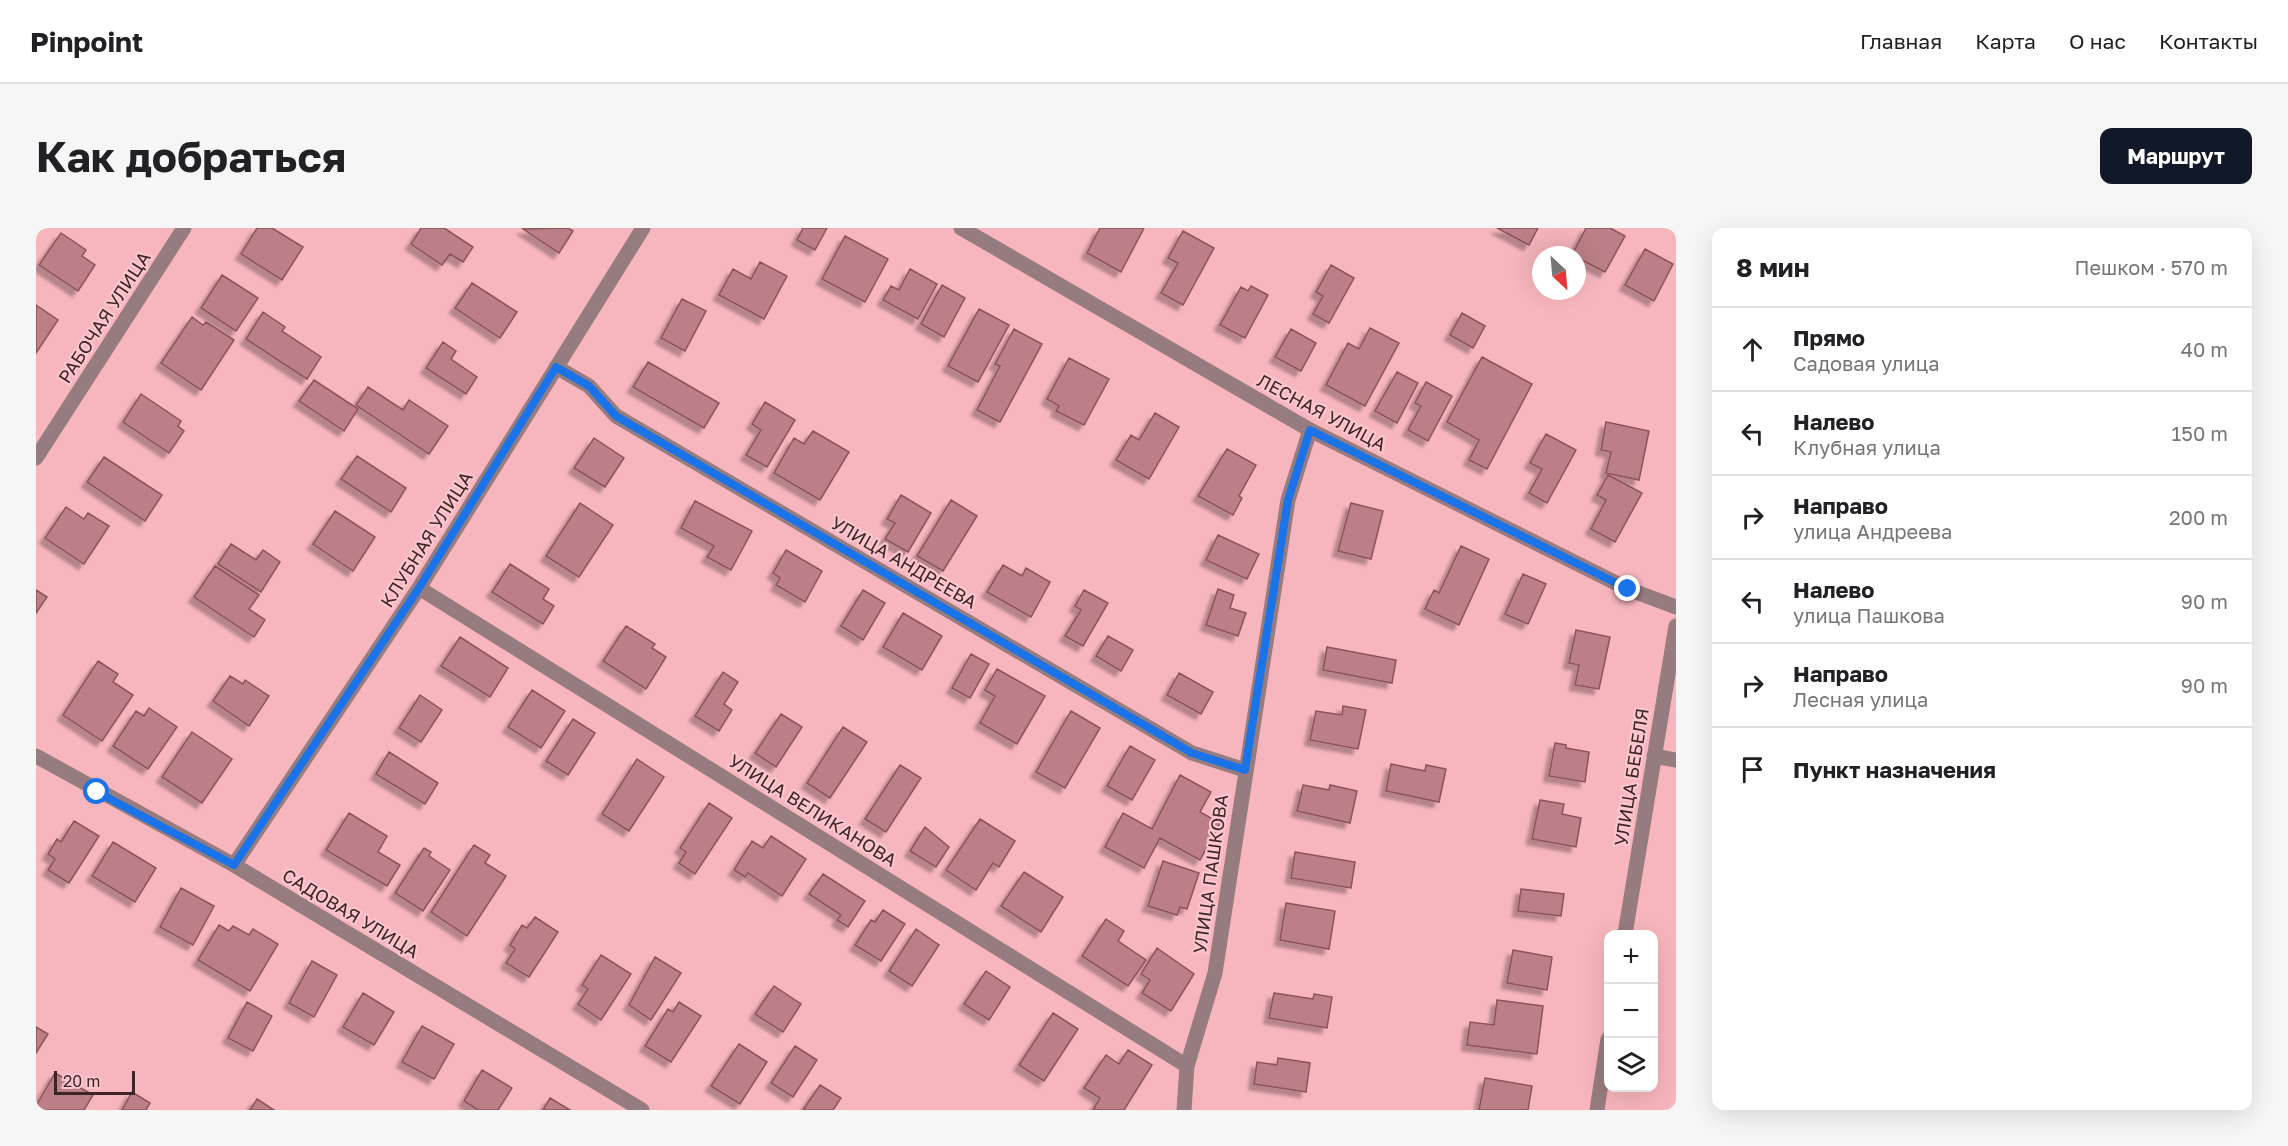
<!DOCTYPE html>
<html lang="ru">
<head>
<meta charset="utf-8">
<style>
  :root { --surface:#fff; --page:#f6f6f6; --text:#202124; --muted:#757577; --line:#e0e0e0; --accent:#111827 }
  body { margin:0; font-family:"Golos Text",sans-serif; background:var(--page); color:var(--text) }
  .controls { position:absolute; right:18px; bottom:18px; display:grid; overflow:hidden; border-radius:12px; box-shadow:0 6px 24px #0002 }
  .controls button { width:54px; height:54px; display:grid; place-items:center; padding:0; border:0; border-bottom:2px solid var(--line); background:var(--surface); color:var(--text); font:30px sans-serif }
  .compass { position:absolute; left:1496px; top:18px; width:54px; height:54px; border-radius:50%; background:var(--surface); box-shadow:0 6px 24px #0002; rotate:154deg }
  .scale { position:absolute; left:18px; bottom:15px; width:81px; box-sizing:border-box; padding-left:6px; border:3px solid #3d2427; border-top:0; font-size:16px; line-height:21px; white-space:nowrap; color:#3d2427; -webkit-text-stroke:4px #fcc6cc; paint-order:stroke }
  .stop { position:absolute; width:18px; height:18px; margin:-14px; border:4px solid #1a73e8; border-radius:50%; background:#fff }
  .stop.end { background:#1a73e8; border-color:#fff; box-shadow:0 2px 6px #0008 }
  .list { margin:0; padding:0; list-style:none }
  h2 { display:flex; justify-content:space-between; align-items:center; height:78px; margin:0; padding:0 24px; font-size:26px }
  h2 small { font-size:20px; font-weight:400; color:var(--muted) }
  .list li { display:grid; grid-template-columns:39px 1fr auto; gap:18px; align-items:center; box-sizing:border-box; height:84px; padding:0 24px; border-top:2px solid var(--line) }
  .list b { display:block; font-size:22px; white-space:nowrap }
  .list p { margin:0; font-size:20px; white-space:nowrap; color:var(--muted) }
  .list em { font-size:20px; font-style:normal; color:var(--muted) }
  .icon { flex:none; width:33px; height:33px; fill:none; stroke:currentColor; stroke-width:2; stroke-linecap:round; stroke-linejoin:round }
  .map { position:relative; flex:none; width:1640px; height:882px; overflow:hidden; border-radius:12px }
  header { display:flex; align-items:center; gap:36px; box-sizing:border-box; height:84px; padding:0 30px; background:var(--surface); border-bottom:2px solid var(--line) }
  header strong { font-size:28px }
  nav { display:flex; gap:33px; margin-inline-start:auto; font-size:21px }
  .intro { display:flex; align-items:center; justify-content:space-between; box-sizing:border-box; height:144px; padding:0 36px }
  h1 { margin:0; font-size:42px }
  .button { padding:15px 27px; border-radius:12px; background:var(--accent); color:#fff; font-size:21px; font-weight:700 }
  main { display:flex; gap:36px; padding:0 36px }
  aside { flex:1; background:var(--surface); border-radius:12px; box-shadow:0 6px 24px #0002 }
  .map>svg:first-child { display:block }
  .building { fill:#bc7f87; stroke:#8c535b; stroke-width:1.5; filter:url(#shadow) }
  .lines { fill:none; stroke-linecap:round; stroke-linejoin:round }
  .minor { stroke:#977c7f; stroke-width:15 }
  .route { stroke:#1a73e8; stroke-width:8 }
  .labels { text-anchor:middle; dominant-baseline:central; stroke-width:4.5; stroke-linejoin:round; paint-order:stroke }
  .street-label { font-size:18px; fill:#3d2427; stroke:#fcc6cc }
</style>
</head>
<body>
<header>
<strong>Pinpoint</strong>
<nav><a>Главная</a><a>Карта</a><a>О нас</a><a>Контакты</a></nav>
</header>
<div class="intro"><h1>Как добраться</h1><a class="button">Маршрут</a></div>
<main>
<div class="map">
<svg width="1640" height="882" viewBox="0 0 1640 882">
  <defs>
    <filter id="shadow"><feDropShadow dx="-5.5" dy="5.5" stdDeviation="1.5" flood-color="#0004"/></filter>
  </defs>
  <rect width="100%" height="100%" fill="#f7b5bd"/>
  <path class="building" d="M221,0H236L267,19L246,52L205,26Z
    M385,0H408L437,19L427,34L414,26L406,37L375,16Z
    M532,0L537,3L523,25L487,1Z
    M767,0H791L779,22L761,12Z
    M1064,0H1108L1085,44L1051,25Z
    M1461,0H1502L1493,17Z
    M1550,0H1574L1589,8L1569,44L1536,27Z
    M1147,3L1178,20L1147,77L1125,65L1142,35L1132,30Z
    M25,5L50,22L46,28L59,37L42,63L3,37Z
    M809,8L852,31L829,74L786,51Z
    M1609,21L1637,36L1618,73L1589,57Z
    M724,34L751,48L728,91L683,67L697,41L715,51Z
    M1295,37L1318,50L1293,95L1277,86L1287,68L1280,64Z
    M874,41L901,56L882,91L847,72L855,58L863,62Z
    M186,47L222,70L200,103L165,80Z
    M436,55L481,84L464,110L419,80Z
    M906,57L929,70L908,109L885,96Z
    M1215,58L1232,67L1209,110L1184,97L1205,59L1212,63Z
    M646,71L670,83L649,123L625,110Z
    M0,77L22,92L0,125Z
    M943,81L973,97L942,154L912,138Z
    M227,84L249,99L246,103L285,129L271,151L210,111Z
    M1426,85L1449,98L1437,120L1414,107Z
    M156,89L167,97L170,94L198,112L165,162L125,135Z
    M1334,100L1363,115L1329,178L1290,157L1312,115L1323,121Z
    M978,101L1006,116L964,194L941,182L964,138L959,136Z
    M1255,101L1280,115L1265,143L1239,129Z
    M407,114L420,123L415,131L441,149L430,166L390,140Z
    M1446,129L1496,156L1451,241L1433,232L1443,212L1411,194Z
    M1033,130L1073,151L1048,197L1020,183L1023,178L1011,171Z
    M612,134L683,175L668,200L597,159Z
    M1361,144L1382,155L1361,195L1339,183Z
    M278,152L322,181L308,203L263,173Z
    M1390,154L1416,168L1392,213L1372,202L1385,178L1379,175Z
    M332,159L367,182L373,172L412,198L393,226L320,177Z
    M105,166L145,193L142,198L148,203L133,225L87,194Z
    M729,174L759,192L731,239L710,227L725,202L716,196Z
    M1119,185L1143,199L1113,251L1080,232L1095,207L1103,212Z
    M1570,194L1613,203L1603,252L1570,245L1575,224L1565,222Z
    M777,203L813,224L784,272L738,245L758,210L768,216Z
    M1510,206L1540,222L1511,275L1493,265L1506,241L1494,235Z
    M558,210L588,230L569,259L538,240Z
    M1191,221L1220,237L1203,268L1206,270L1197,287L1162,268Z
    M321,228L370,260L355,284L305,251Z
    M68,229L126,267L109,293L51,254Z
    M1572,247L1606,265L1579,314L1555,301L1570,272L1561,267Z
    M865,267L895,285L872,324L849,311L859,295L851,291Z
    M915,272L941,288L907,343L881,328Z
    M659,273L716,303L695,342L671,329L678,318L645,300Z
    M544,275L577,297L543,349L510,328Z
    M1315,275L1347,283L1335,331L1302,323Z
    M30,279L48,291L52,285L73,298L48,336L9,310Z
    M299,283L339,309L317,343L277,316Z
    M1182,307L1223,326L1211,351L1170,332Z
    M195,316L220,332L227,322L244,334L225,364L182,336Z
    M1425,318L1453,331L1423,397L1389,381L1398,362L1403,365Z
    M750,322L786,343L769,374L740,357L744,350L737,345Z
    M474,336L513,361L507,371L518,378L507,396L456,364Z
    M967,337L986,348L990,340L1014,354L995,389L951,364Z
    M179,338L223,367L213,381L229,392L218,409L158,369Z
    M1487,346L1510,356L1492,396L1469,386Z
    M1182,361L1198,367L1194,380L1210,385L1202,408L1170,397Z
    M0,362L11,369L0,385Z
    M827,362L849,375L827,412L805,398Z
    M1048,362L1072,375L1047,418L1029,408L1045,382L1039,378Z
    M867,385L906,408L886,442L847,419Z
    M590,398L619,416L616,420L630,429L610,461L567,433Z
    M1540,402L1574,409L1563,461L1539,457L1543,437L1533,435Z
    M1072,408L1097,422L1085,443L1060,428Z
    M424,409L472,440L454,469L405,438Z
    M1291,419L1360,432L1356,455L1287,442Z
    M935,426L953,436L934,470L916,460Z
    M62,433L82,446L77,454L97,467L66,513L27,487Z
    M961,441L1009,468L981,516L944,495L959,468L949,462Z
    M687,444L702,454L688,476L696,482L683,503L659,488Z
    M1143,445L1177,464L1165,486L1131,467Z
    M194,448L207,456L209,452L233,468L213,498L177,473Z
    M496,462L529,483L505,520L472,499Z
    M384,467L406,482L385,514L363,500Z
    M1307,478L1330,482L1322,521L1274,512L1280,483L1306,487Z
    M113,480L141,499L112,541L77,518L100,483L108,488Z
    M1035,483L1064,500L1029,560L1000,544Z
    M745,486L766,499L740,539L719,525Z
    M537,491L559,505L532,547L510,533Z
    M807,499L831,514L794,570L771,555Z
    M156,504L196,531L166,575L126,549Z
    M1519,515L1530,517V520L1553,524L1549,554L1513,548Z
    M1094,518L1119,532L1096,572L1071,558Z
    M353,524L402,555L389,576L340,546Z
    M601,531L628,549L593,603L566,586Z
    M1355,536L1389,543L1390,537L1410,541L1403,574L1350,563Z
    M864,537L885,550L850,604L829,591Z
    M1144,547L1175,564L1164,584L1184,595L1164,632L1124,610L1108,640L1069,619L1087,585L1116,601Z
    M1267,557L1293,562L1294,557L1321,563L1314,595L1261,583Z
    M1504,572L1528,576L1526,586L1545,590L1540,619L1496,611Z
    M673,575L696,590L659,646L643,635L650,624L644,620Z
    M313,585L351,608L342,624L364,637L351,658L290,622Z
    M944,591L979,613L963,639L957,635L940,662L910,642Z
    M38,593L63,608L33,655L12,642L19,631L12,626L21,611L25,614Z
    M889,599L913,619L900,639L874,623Z
    M735,608L770,631L746,668L712,645L709,649L698,642L716,613L727,620Z
    M77,614L120,640L99,674L56,648Z
    M438,617L454,627L449,635L470,648L431,708L395,684Z
    M388,620L395,624L393,628L414,642L387,683L359,665Z
    M1259,624L1319,634L1315,660L1255,650Z
    M1127,633L1163,645L1151,681L1144,679L1141,687L1112,678Z
    M988,644L1027,669L1005,704L965,678Z
    M787,646L829,673L812,699L801,692L805,687L773,666Z
    M145,660L178,678L157,717L124,699Z
    M1485,661L1528,666L1525,688L1482,683Z
    M1250,675L1299,683L1293,721L1244,712Z
    M847,682L869,696L845,733L819,717L835,692L839,694Z
    M499,689L522,704L493,749L470,735L479,721L474,717L486,697L491,700Z
    M1070,691L1088,703L1082,713L1110,732L1092,758L1046,728Z
    M183,697L193,703L197,698L213,707L217,701L242,716L214,763L162,732Z
    M880,701L903,717L876,758L853,743Z
    M1121,720L1158,746L1135,783L1106,765L1114,752L1105,746Z
    M1477,722L1516,729L1511,762L1471,755Z
    M565,727L595,746L565,792L542,776L552,761L546,757Z
    M619,729L645,745L615,792L593,777Z
    M276,733L301,747L278,789L253,775Z
    M950,743L974,759L953,792L928,776Z
    M738,758L765,776L747,804L719,786Z
    M327,765L358,784L338,817L307,799Z
    M1238,765L1277,771L1278,766L1296,769L1291,800L1233,790Z
    M1461,772L1507,778L1501,826L1431,817L1434,794L1458,797Z
    M211,774L236,788L217,823L192,810Z
    M643,774L665,788L635,834L609,818L632,781L637,784Z
    M1017,785L1042,801L1008,853L983,837Z
    M386,798L418,816L398,851L366,834Z
    M0,799L12,806L0,825Z
    M703,816L731,834L704,876L675,858Z
    M759,818L781,832L757,869L735,855Z
    M1092,822L1116,837L1088,882H1057L1064,870L1048,860L1070,827L1083,836Z
    M1242,830L1274,835L1270,864L1218,856L1221,834L1241,837Z
    M446,842L476,860L462,882H442L428,873Z
    M19,845L57,867L48,882H7L0,878Z
    M1449,850L1496,858L1492,882H1443Z
    M784,857L805,870L797,882H767Z
    M96,864L114,875L110,882H86Z
    M514,870L534,882H507Z
    M221,871L238,882H214Z"/>
  <g class="lines">
    <path class="minor" d="M925,0L1274,202L1592,361L1640,379
      M520,139L553,158L580,188L1156,525L1209,542
      M0,230L148,0
      M383,360L1151,838
      M0,528L198,637L606,882
      M1618,528L1640,532
      M198,637L383,360L607,0
      M1589,706L1640,398
      M1148,882L1151,838L1179,745L1252,272L1274,202
      M1561,882L1572,811"/>
  </g>
  <g class="lines">
    <path class="route" d="M61,564L198,637L383,360L520,139L553,158L580,188L1156,525L1209,542L1252,272L1274,202L1592,361"/>
  </g>
  <g class="labels">
    <g class="street-label">
      <text transform="translate(68 89) rotate(-57)">РАБОЧАЯ УЛИЦА</text>
      <text transform="translate(1286 184) rotate(28)">ЛЕСНАЯ УЛИЦА</text>
      <text transform="translate(390 311) rotate(-58)">КЛУБНАЯ УЛИЦА</text>
      <text transform="translate(868 334) rotate(30)">УЛИЦА АНДРЕЕВА</text>
      <text transform="translate(1595 549) rotate(-81)">УЛИЦА БЕБЕЛЯ</text>
      <text transform="translate(777 582) rotate(32)">УЛИЦА ВЕЛИКАНОВА</text>
      <text transform="translate(1174 646) rotate(-82)">УЛИЦА ПАШКОВА</text>
      <text transform="translate(315 685) rotate(31)">САДОВАЯ УЛИЦА</text>
    </g>
  </g>
</svg>
<div class="controls">
<button>+</button>
<button>−</button>
<button><svg class="icon" aria-label="layers" viewBox="0 0 24 24"><path d="M12 4l9 5-9 5-9-5zM3 14l9 5 9-5"/></svg></button>
</div>
<svg class="compass" viewBox="-18 -18 36 36"><path d="M0-13l5 13h-10z" fill="#e53935"/><path d="M0 13l5-13h-10z" fill="#757577"/></svg>
<div class="scale">20 m</div>
<div class="stop" style="left:61px;top:564px"></div>
<div class="stop end" style="left:1592px;top:361px"></div>
</div>
<aside>
<h2>8 мин<small>Пешком · 570 m</small></h2>
<ul class="list">
<li><svg class="icon" aria-label="ahead" viewBox="0 0 24 24"><path d="M12 20V5M6 11l6-6 6 6"/></svg><div><b>Прямо</b><p>Садовая улица</p></div><em>40 m</em></li>
<li><svg class="icon" aria-label="left" viewBox="0 0 24 24"><path d="M17 20v-9H6M10 6l-5 5 5 5"/></svg><div><b>Налево</b><p>Клубная улица</p></div><em>150 m</em></li>
<li><svg class="icon" aria-label="right" viewBox="0 0 24 24"><path d="M7 20v-9h11M14 6l5 5-5 5"/></svg><div><b>Направо</b><p>улица Андреева</p></div><em>200 m</em></li>
<li><svg class="icon" aria-label="left" viewBox="0 0 24 24"><path d="M17 20v-9H6M10 6l-5 5 5 5"/></svg><div><b>Налево</b><p>улица Пашкова</p></div><em>90 m</em></li>
<li><svg class="icon" aria-label="right" viewBox="0 0 24 24"><path d="M7 20v-9h11M14 6l5 5-5 5"/></svg><div><b>Направо</b><p>Лесная улица</p></div><em>90 m</em></li>
<li><svg class="icon" aria-label="arrive" viewBox="0 0 24 24"><path d="M6 21V4h12l-3 4 3 4H6"/></svg><div><b>Пункт назначения</b></div></li>
</ul>
</aside>
</main>
</body>
</html>
